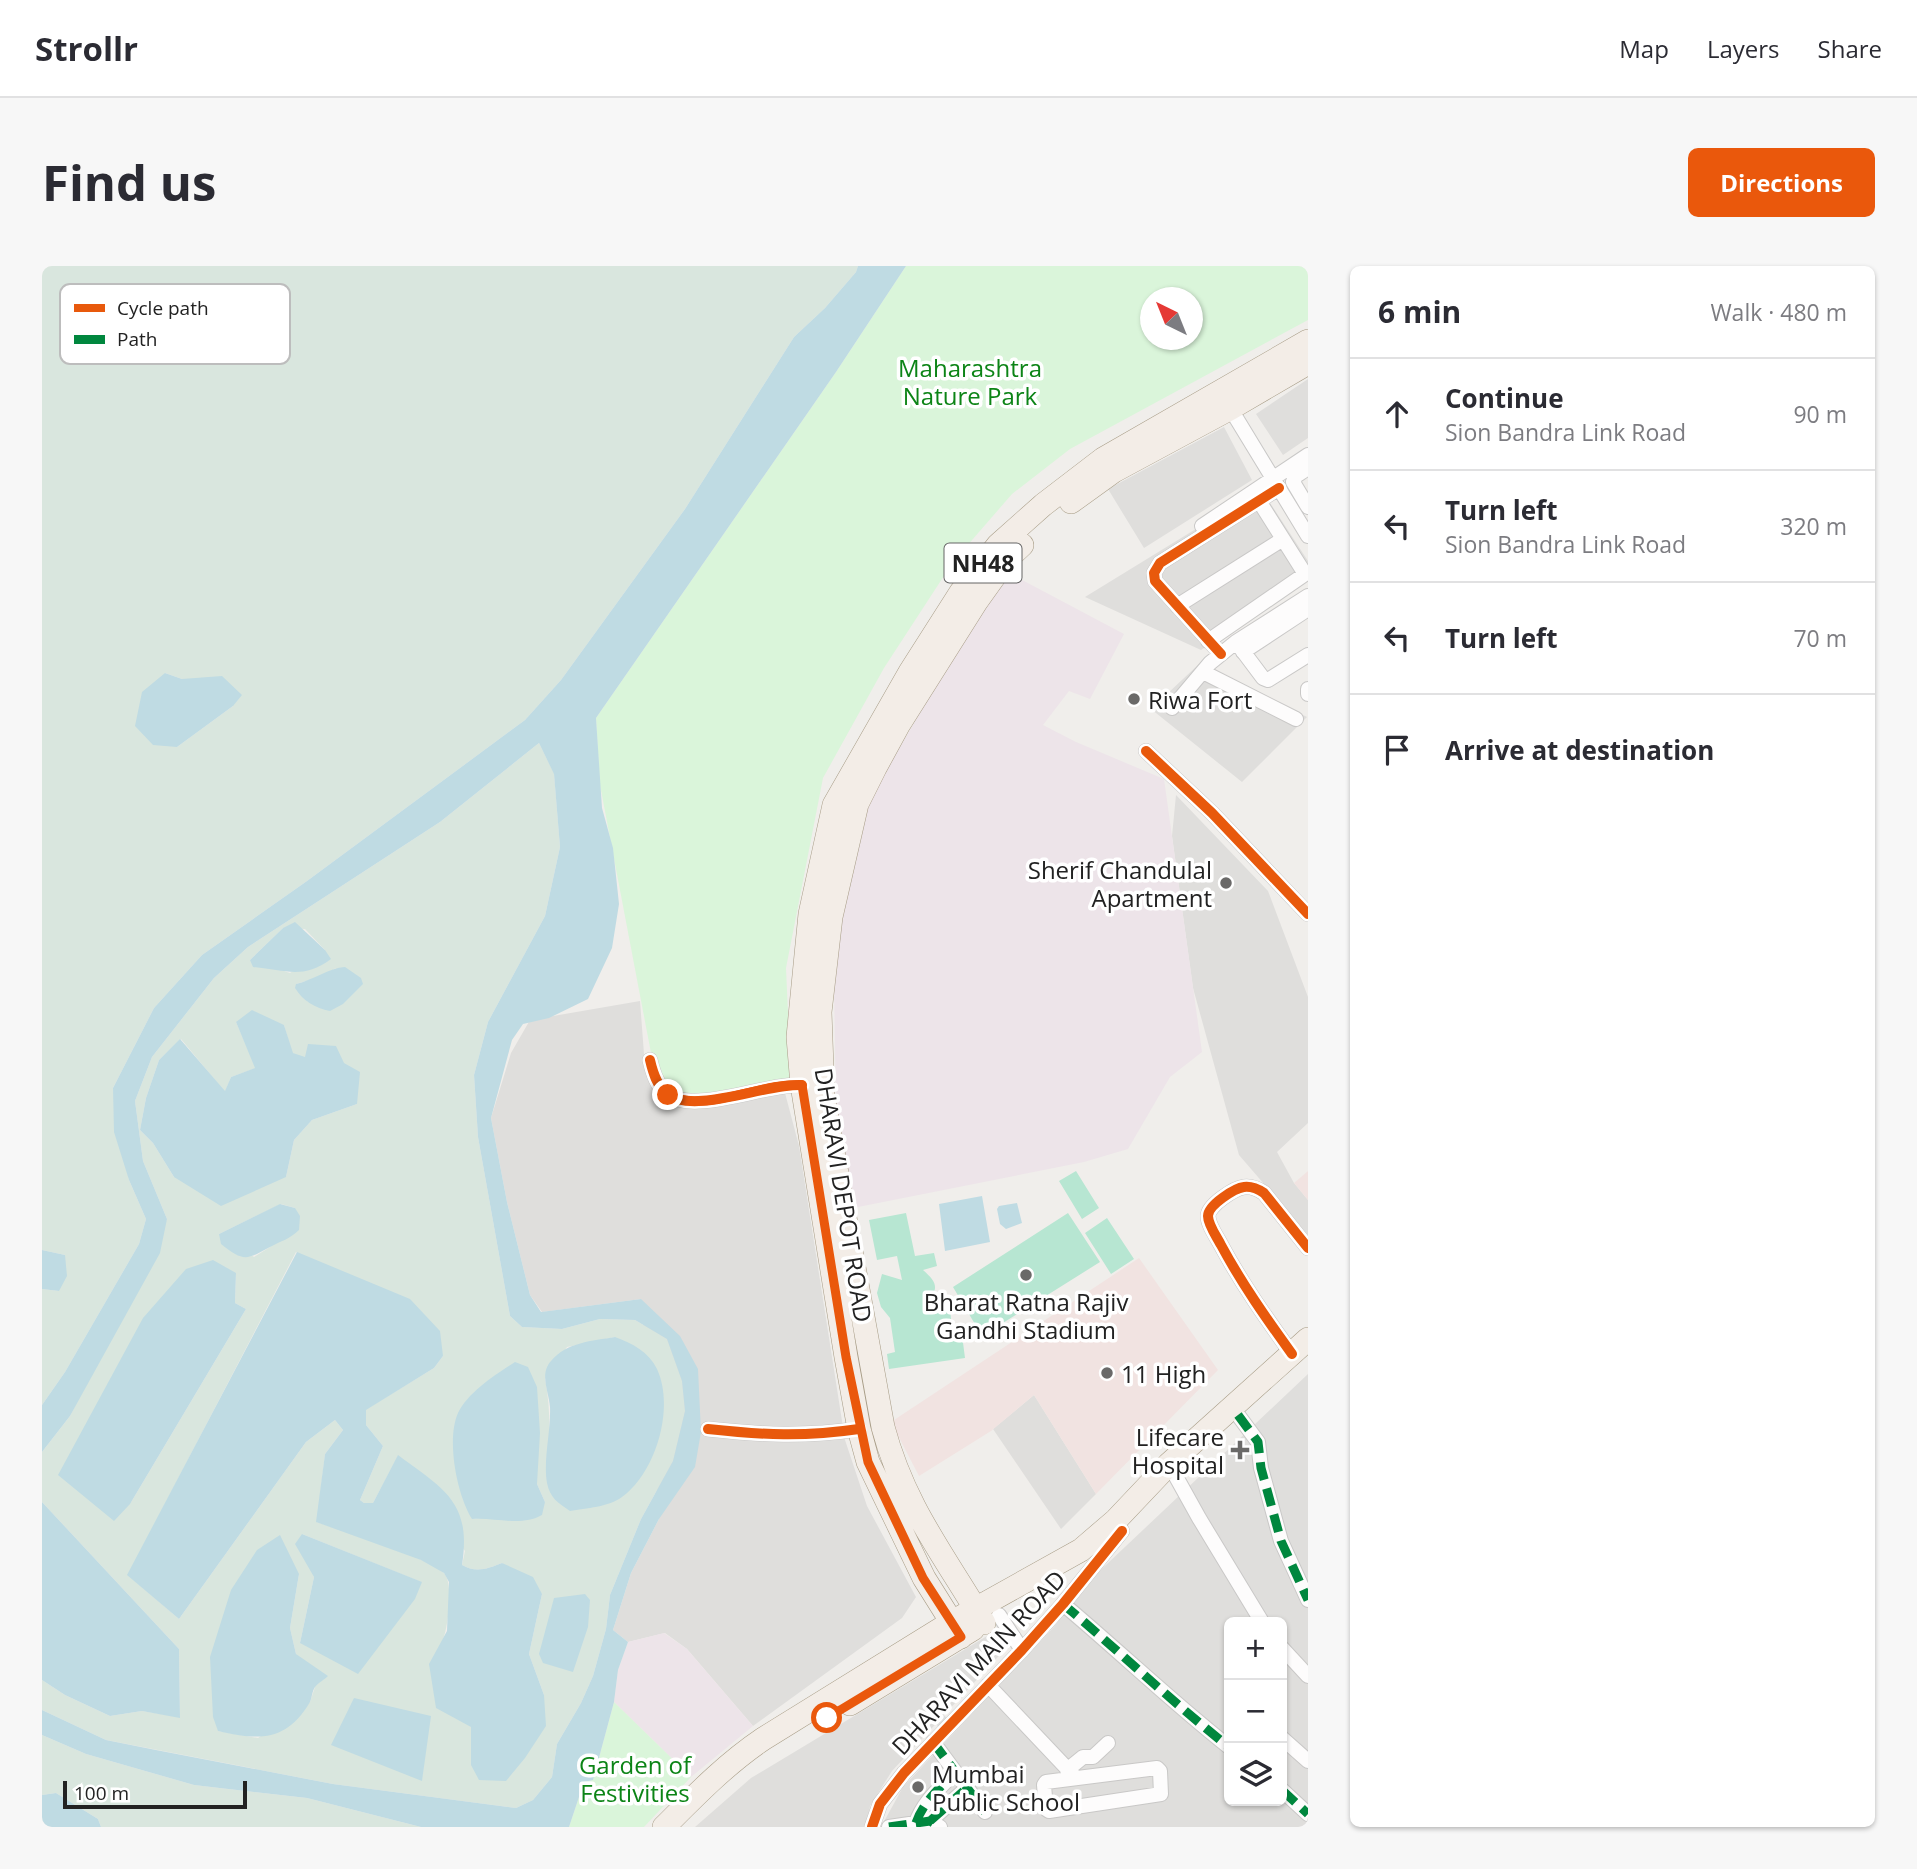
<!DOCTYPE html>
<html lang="en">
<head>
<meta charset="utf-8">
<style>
  :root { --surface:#fff; --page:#f7f7f7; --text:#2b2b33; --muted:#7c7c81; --line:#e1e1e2; --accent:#ea580c }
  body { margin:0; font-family:"Open Sans",sans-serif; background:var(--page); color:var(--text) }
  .controls { position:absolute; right:21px; bottom:21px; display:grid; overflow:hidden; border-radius:10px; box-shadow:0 2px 5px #0004 }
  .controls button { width:63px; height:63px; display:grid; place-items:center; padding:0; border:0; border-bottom:2px solid var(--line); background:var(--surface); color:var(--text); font:35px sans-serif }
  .compass { position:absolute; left:1098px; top:21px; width:63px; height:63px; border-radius:50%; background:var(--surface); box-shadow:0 2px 5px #0004; rotate:317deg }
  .scale { position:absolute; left:21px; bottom:18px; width:184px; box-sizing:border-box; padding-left:7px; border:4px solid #222; border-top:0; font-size:19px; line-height:24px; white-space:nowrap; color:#222; -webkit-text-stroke:5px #fff; paint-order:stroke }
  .stop { position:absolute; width:21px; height:21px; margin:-16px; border:5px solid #ea580c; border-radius:50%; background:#fff }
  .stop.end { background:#ea580c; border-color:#fff; box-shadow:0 2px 7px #0008 }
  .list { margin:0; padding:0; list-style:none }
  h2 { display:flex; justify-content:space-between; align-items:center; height:91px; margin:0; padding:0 28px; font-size:30px }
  h2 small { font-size:23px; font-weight:400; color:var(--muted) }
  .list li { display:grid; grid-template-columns:46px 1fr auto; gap:21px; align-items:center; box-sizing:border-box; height:112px; padding:0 28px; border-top:2px solid var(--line) }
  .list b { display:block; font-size:26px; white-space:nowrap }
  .list p { margin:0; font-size:23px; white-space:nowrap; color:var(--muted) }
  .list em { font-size:23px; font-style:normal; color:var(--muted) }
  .icon { flex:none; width:38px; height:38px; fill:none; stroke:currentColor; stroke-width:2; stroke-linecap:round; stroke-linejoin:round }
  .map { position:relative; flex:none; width:1266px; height:1561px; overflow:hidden; border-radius:10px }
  header { display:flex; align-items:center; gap:42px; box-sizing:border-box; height:98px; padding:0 35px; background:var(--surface); border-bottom:2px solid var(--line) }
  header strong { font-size:33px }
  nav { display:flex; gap:38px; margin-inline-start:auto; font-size:24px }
  .intro { display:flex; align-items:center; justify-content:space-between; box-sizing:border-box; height:168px; padding:0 42px }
  h1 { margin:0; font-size:49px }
  .button { padding:18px 32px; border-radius:10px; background:var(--accent); color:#fff; font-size:24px; font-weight:700 }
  main { display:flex; gap:42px; padding:0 42px }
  aside { flex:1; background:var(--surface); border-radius:10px; box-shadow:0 2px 5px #0004 }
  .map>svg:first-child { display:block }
  .residential { fill:#dfdedc; fill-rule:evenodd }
  .commercial { fill:#f1e3e1 }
  .industrial { fill:#ede4e9 }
  .religious { fill:#dededc }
  .wetland { fill:#d9e6de; fill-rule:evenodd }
  .park { fill:#daf5da; fill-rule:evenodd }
  .pitch { fill:#b7e6d2 }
  .water { fill:#bfdbe3 }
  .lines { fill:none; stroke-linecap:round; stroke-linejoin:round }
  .street-casing { stroke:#c9c8c7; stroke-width:16 }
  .primary-casing { stroke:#a79c86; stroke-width:24 }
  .street { stroke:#fdfcfc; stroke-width:14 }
  .primary { stroke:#f3ede7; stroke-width:23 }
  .quiet { stroke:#00873e; stroke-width:9; stroke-dasharray:18 9; stroke-linecap:butt }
  .cycleway-casing { stroke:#fff; stroke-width:15 }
  .cycleway { stroke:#e8590c; stroke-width:10 }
  .route { stroke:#ea580c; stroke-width:9 }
  .poi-dot { fill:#6a6968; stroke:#fff; stroke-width:2.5 }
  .labels { text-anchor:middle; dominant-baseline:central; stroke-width:7; stroke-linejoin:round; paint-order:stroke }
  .shield { fill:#fff; stroke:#646464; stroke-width:2 }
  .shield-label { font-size:23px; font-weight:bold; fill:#222 }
  .park-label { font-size:24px; fill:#0c8416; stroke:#fff }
  .poi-label { font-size:24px; fill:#222; stroke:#fff; text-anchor:start }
  .street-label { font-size:24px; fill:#222; stroke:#fff }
  .key { fill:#fff; stroke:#bdbdbd; stroke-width:2 }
  .key-label { font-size:19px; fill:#222 }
</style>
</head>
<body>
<header>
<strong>Strollr</strong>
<nav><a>Map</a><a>Layers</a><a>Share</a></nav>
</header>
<div class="intro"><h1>Find us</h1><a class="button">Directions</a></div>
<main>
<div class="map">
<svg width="1266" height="1561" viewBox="0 0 1266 1561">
  <rect width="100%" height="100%" fill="#f0eeeb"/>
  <path class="residential" d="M1266,113V172L1241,189L1214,148Z
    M1182,161L1210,214L1102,282L1066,223Z
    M1219,223L1266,295V312L1159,384L1043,331Z
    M1157,398L1265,451L1200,516L1109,443Z
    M1134,529L1226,625L1266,731V857L1235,886L1252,917L1266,934V969L1197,889L1151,722L1130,570Z
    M598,735L602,788L633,832L738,808L757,880L803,1174L825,1240L874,1331L860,1352L711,1460L645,1383L623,1367L586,1376L571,1364L589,1307L617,1253L599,1033L500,1046L488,1029L465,936L449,852L469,787L488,754Z
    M1266,1108V1561H839L861,1521L1011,1362L1047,1315ZM1187,1356H1240V1535H1187Z
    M992,1129L1054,1228L1019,1263L951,1163Z
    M955,1364L967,1379L850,1505L828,1540L825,1561H653L709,1512Z"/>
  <path class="commercial" d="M1266,905V934L1252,917Z
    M1097,992L1176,1104L1054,1228L992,1129L949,1165L877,1210L849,1156Z"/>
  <path class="industrial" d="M965,306L1082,368L1048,433L1027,425L1001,459L1034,476L1122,513L1160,786L1128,811L1086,883L1042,896L811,942L794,842L792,717L799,639L825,537L919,377Z
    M622,1367L645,1383L711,1460L649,1511L572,1436L576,1404L586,1376Z"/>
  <path class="religious" d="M892,1440L907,1454L898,1462L883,1448Z"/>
  <path class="wetland" d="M0,0H816L814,6L783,42L752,71L643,243L519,414L483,454L265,615L160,689L112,742L71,822L87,914L104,953L97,978L23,1106L0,1139V1023L17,1025L23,989L0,984ZM123,407L140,413L191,440L135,481Z
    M497,477L512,507L518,581L503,650L446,756L432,809L436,871L468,1050L480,1061L520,1063L558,1053L593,1054L625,1073L640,1115L643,1145L631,1195L599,1253L568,1329L564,1363L551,1410L539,1437L515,1478L510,1511L491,1534L474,1542L291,1518L64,1474L0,1444V1414L23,1429L68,1450L100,1445L138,1451L137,1383L0,1236V1186L28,1150L125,953L101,895L93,835L110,791L172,712L206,681L398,556ZM241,662L263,663L283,684L248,707L208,694ZM294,702L266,736L254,718L281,710ZM194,756L242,759L250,787L263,792L315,838L270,854L252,874L244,911H132L111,877L98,864L104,832L117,794L139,773L183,826L189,811L214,802ZM239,938L253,942L228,981L212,991L177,968ZM254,986L401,1090L392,1102L323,1144L324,1159L341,1180L318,1234L322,1237H331L356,1190L423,1285L420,1299C434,1307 445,1303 460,1297L500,1328L487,1388L502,1429L429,1499V1461L400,1376C406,1364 412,1317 402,1307C384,1290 302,1266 275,1256L283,1188L301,1164L293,1154L264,1176L137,1353L86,1309ZM194,1007L193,1037L204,1043L88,1238ZM573,1071L505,1216C507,1181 510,1148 503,1113L525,1081ZM495,1196V1218L503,1236L473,1255L447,1251L430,1253ZM260,1268L379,1316H380L258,1377L272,1311ZM257,1308L248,1362L254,1388L273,1421L268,1436L216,1472L176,1465Z
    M0,1469L44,1488L152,1519L265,1532L379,1561H59L56,1553L14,1527L0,1529Z"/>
  <path class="park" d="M864,0H1266V54L1028,183L970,228L911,296L842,402L781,512L744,702L749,815L641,831L618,809L609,787L558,519L554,452L794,106ZM1108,32H1150V74H1108Z
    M572,1436L649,1511L602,1561H527L542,1516L551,1514Z"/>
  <path class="pitch" d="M1034,905L1057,942L1040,953L1017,915Z
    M864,947L873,990L892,987L895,1000L881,1004C896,1017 897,1023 884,1038L885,1047L908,1044L911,1069H920L923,1092L847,1103L845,1088L853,1086L848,1052L839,1041L835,1027L840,1008L860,1014L855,990L835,994L827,954Z
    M1026,947L1058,996L940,1070L911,1021Z
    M1065,952L1092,993L1069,1008L1043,967Z"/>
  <path class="water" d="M816,0H864L794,106L554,452L560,542L571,582L577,638L570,682L546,733L507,752L481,758L470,774L449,852L465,936L488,1029L499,1046L599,1033L638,1070L656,1103L659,1166L653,1201L617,1253L589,1307L571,1364L586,1376L576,1404L572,1436L551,1514L542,1516L527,1561H379L265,1532L152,1519L44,1488L0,1469V1444L64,1474L114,1484L291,1518L474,1542L491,1534L510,1511L515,1478L539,1437L551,1410L564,1363L568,1329L599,1253L631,1195L643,1145L640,1115L625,1073L593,1054L558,1053L520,1063L480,1061L468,1050L436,871L432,809L446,756L503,650L518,581L512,508L497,477L398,556L206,681L172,712L110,791L93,835L101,895L125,953L118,987L28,1150L0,1186V1139L23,1106L97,978L104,953L87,914L72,866L71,822L112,742L160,689L265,615L483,454L519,414L643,243L752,71L783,42L814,6Z
    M123,407L140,413L180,410L200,429L191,440L135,481L111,479L93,460L100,426Z
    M253,656L283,684L289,693C261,714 243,704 211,701L208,694L241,662Z
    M303,701L319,712L321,718L301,738L288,745C273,742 261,735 253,722L254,718C271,714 287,702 303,701Z
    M210,744L242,759L251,787L263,791L266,778L294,780L302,797L318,806L315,838L270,854L252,874L244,911L179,940L132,911L111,877L98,864L104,832L117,794L138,773L183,825L189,811L213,802L194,756Z
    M940,930L948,976L903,985L897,938Z
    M975,937L980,957L964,963L958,958L955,943L957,940Z
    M238,938L253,942L258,950L257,964C248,973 239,975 228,981C204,994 202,996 179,978L177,968Z
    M0,984L23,989L25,1010L17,1025L0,1023Z
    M255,986L368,1033L398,1065L401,1090L392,1102L324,1144V1159L341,1180L318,1234L322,1237H331L356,1189C401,1223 430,1235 420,1299C434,1307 445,1303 460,1297L491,1311L500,1328L487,1388L502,1429L504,1460L483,1492L464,1515L437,1514L429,1499V1461L394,1442L387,1398L405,1365L407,1316L402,1307L379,1294L274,1256L283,1188L301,1164L293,1154L264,1176L137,1353L85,1309Z
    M171,994L194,1007L193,1037L204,1043L88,1238L72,1255L16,1209L101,1052L144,1003Z
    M573,1071C590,1077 607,1086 615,1103C633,1142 614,1206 580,1231C567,1241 544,1242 528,1245C516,1237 508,1232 505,1217C501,1194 509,1165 508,1141C507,1126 497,1108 509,1095C525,1076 550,1075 573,1071Z
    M473,1096L486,1101L495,1121L498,1167L495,1218L503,1236L500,1249C479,1261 453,1251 430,1253C415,1229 404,1174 416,1147C426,1126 454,1108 473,1096Z
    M0,1236L137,1383L138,1452L100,1445L68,1450L23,1429L0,1414Z
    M260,1268L380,1316L373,1333L316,1408L258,1377L272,1311L253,1278Z
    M238,1269L257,1308L248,1362L254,1388L286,1410C283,1413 276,1417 273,1421C270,1425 270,1432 268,1436C244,1477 215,1474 176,1465L171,1451L168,1391L189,1324L215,1284Z
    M543,1328L548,1334L546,1361L531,1406L501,1397L497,1388L512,1332Z
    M312,1432L389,1450L380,1515L289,1479Z
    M14,1527L56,1553L59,1561H0V1529Z"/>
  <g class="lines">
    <g class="street-casing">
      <path id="street" d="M1185,137L1266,270
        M1266,202L1254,210L1251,216L1266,241
        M1160,260L1266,189
        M1135,340L1241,273L1217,235
        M1166,375L1263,308L1241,273
        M1194,376L1221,412L1226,414L1266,389
        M1201,386L1266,343
        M1179,388L1113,315L1112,307L1118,297L1237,222
        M1161,406L1254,453
        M1266,423V428
        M1130,442L1168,397L1194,376L1266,330
        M1104,485L1170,547L1266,648
        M608,794C611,807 615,820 625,828C652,849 724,817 760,819
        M1250,1088C1224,1052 1200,1018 1179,979C1175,971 1166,959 1166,950C1166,939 1193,922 1202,921C1210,920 1216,923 1222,927L1266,982
        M1196,1149L1216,1176L1219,1202L1239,1275L1266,1334
        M666,1163C721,1169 762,1171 817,1163
        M1127,1198L1157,1252L1220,1356
        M1021,1338C1077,1385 1130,1436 1187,1481
        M957,1349L980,1384
        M1240,1382L1266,1410
        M946,1419L1034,1512
        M1240,1472L1266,1495
        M891,1476L943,1546
        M1115,1502L1118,1505L1119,1528L1007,1545L1004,1543L1002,1519L1004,1516Z
        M1025,1504L1041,1491H1051L1066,1477
        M1240,1524L1266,1548
        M888,1555L925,1522
        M874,1557C881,1536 898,1522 913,1506
        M830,1561L838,1538L862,1507L980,1384L1021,1338L1080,1265
        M847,1561L888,1555L898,1561"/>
    </g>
    <g class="primary-casing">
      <path id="primary" d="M1029,236L1072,205L1189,142L1266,97
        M942,1357C902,1289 862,1240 841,1161L781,830L778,746L789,651L815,538L833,502L857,458L934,336L964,294L980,279
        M919,1371L882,1312L826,1196L817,1163L804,1091L760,819L756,771L768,648L792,539L868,406L919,326L956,279L1001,239L1061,193L1266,75
        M808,1438L931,1363
        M622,1561C654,1529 684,1498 721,1473L910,1356L1039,1284L1074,1254L1127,1198L1266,1073"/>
    </g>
    <use href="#street" class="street"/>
    <use href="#primary" class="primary"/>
    <path class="quiet" d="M1196,1149L1216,1176L1219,1202L1239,1275L1266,1334
      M1021,1338C1077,1385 1130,1436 1187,1481
      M891,1476L943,1546
      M1240,1524L1266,1548
      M888,1555L925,1522
      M874,1557C881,1536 898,1522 913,1506
      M847,1561L888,1555L898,1561"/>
    <g class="cycleway-casing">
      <path id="cycleway" d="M1179,388L1113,315L1112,307L1118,297L1237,222
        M1104,485L1170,547L1266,648
        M608,794C611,807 615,820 625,828C652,849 724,817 760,819
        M1250,1088C1224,1052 1200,1018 1179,979C1175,971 1166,959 1166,950C1166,939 1193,922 1202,921C1210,920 1216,923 1222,927L1266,982
        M666,1163C721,1169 762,1171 817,1163
        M830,1561L838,1538L862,1507L980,1384L1021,1338L1080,1265"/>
    </g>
    <use href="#cycleway" class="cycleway"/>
  </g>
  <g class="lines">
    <path class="route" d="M626,829C668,848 716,816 760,819L804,1091L826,1196L881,1312L919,1371L785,1452"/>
  </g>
  <g class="poi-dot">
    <circle cx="1092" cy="433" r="7"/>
    <circle cx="1184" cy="617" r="7"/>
    <circle cx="984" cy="1009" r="7"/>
    <circle cx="1065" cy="1107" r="7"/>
    <path d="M1194.5 1173.5h7v7h7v7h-7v7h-7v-7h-7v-7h7z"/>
    <circle cx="876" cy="1521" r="7"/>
  </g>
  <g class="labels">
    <rect class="shield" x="902.5" y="277.5" width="77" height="39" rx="5"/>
    <g class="shield-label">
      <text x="941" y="297">NH48</text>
    </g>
    <g class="park-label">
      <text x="928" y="101">Maharashtra<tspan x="928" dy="28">Nature Park</tspan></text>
      <text x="593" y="1498">Garden of<tspan x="593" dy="28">Festivities</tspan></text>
    </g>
    <g class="poi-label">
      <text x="1106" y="433">Riwa Fort</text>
      <text x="1170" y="603" text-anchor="end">Sherif Chandulal<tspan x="1170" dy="28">Apartment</tspan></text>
      <text x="984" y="1035" text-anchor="middle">Bharat Ratna Rajiv<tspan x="984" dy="28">Gandhi Stadium</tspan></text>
      <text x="1079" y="1107">11 High</text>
      <text x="1182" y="1170" text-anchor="end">Lifecare<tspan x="1182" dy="28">Hospital</tspan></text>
      <text x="890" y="1507">Mumbai<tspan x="890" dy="28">Public School</tspan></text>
    </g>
    <g class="street-label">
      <text transform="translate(802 929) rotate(81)">DHARAVI DEPOT ROAD</text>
      <text transform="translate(936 1396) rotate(-47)">DHARAVI MAIN ROAD</text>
    </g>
  </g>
  <rect x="18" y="18" width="230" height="80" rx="10" class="key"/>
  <rect x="32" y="38" width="31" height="8" fill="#e8590c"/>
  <rect x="32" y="69" width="31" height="9" fill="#00873e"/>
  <g class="key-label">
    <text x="75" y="49">Cycle path</text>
    <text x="75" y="80">Path</text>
  </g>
</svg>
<div class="controls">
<button>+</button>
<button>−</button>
<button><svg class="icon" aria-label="layers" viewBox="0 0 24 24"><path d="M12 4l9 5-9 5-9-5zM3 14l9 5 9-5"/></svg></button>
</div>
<svg class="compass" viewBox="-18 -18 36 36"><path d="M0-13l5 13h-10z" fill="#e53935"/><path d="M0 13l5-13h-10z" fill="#7c7c81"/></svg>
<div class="scale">100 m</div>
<div class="stop" style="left:785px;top:1452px"></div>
<div class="stop end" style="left:626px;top:829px"></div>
</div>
<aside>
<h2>6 min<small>Walk · 480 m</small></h2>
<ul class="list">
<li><svg class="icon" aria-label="ahead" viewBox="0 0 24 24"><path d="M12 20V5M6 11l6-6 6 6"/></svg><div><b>Continue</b><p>Sion Bandra Link Road</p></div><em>90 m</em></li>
<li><svg class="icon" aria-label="left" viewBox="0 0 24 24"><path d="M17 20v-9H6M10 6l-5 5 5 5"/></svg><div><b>Turn left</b><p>Sion Bandra Link Road</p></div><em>320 m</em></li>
<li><svg class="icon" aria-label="left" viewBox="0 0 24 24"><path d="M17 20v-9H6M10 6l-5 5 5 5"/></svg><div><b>Turn left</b></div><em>70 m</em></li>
<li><svg class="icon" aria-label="arrive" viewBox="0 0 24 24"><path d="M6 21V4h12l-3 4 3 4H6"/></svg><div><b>Arrive at destination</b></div></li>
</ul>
</aside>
</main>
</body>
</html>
